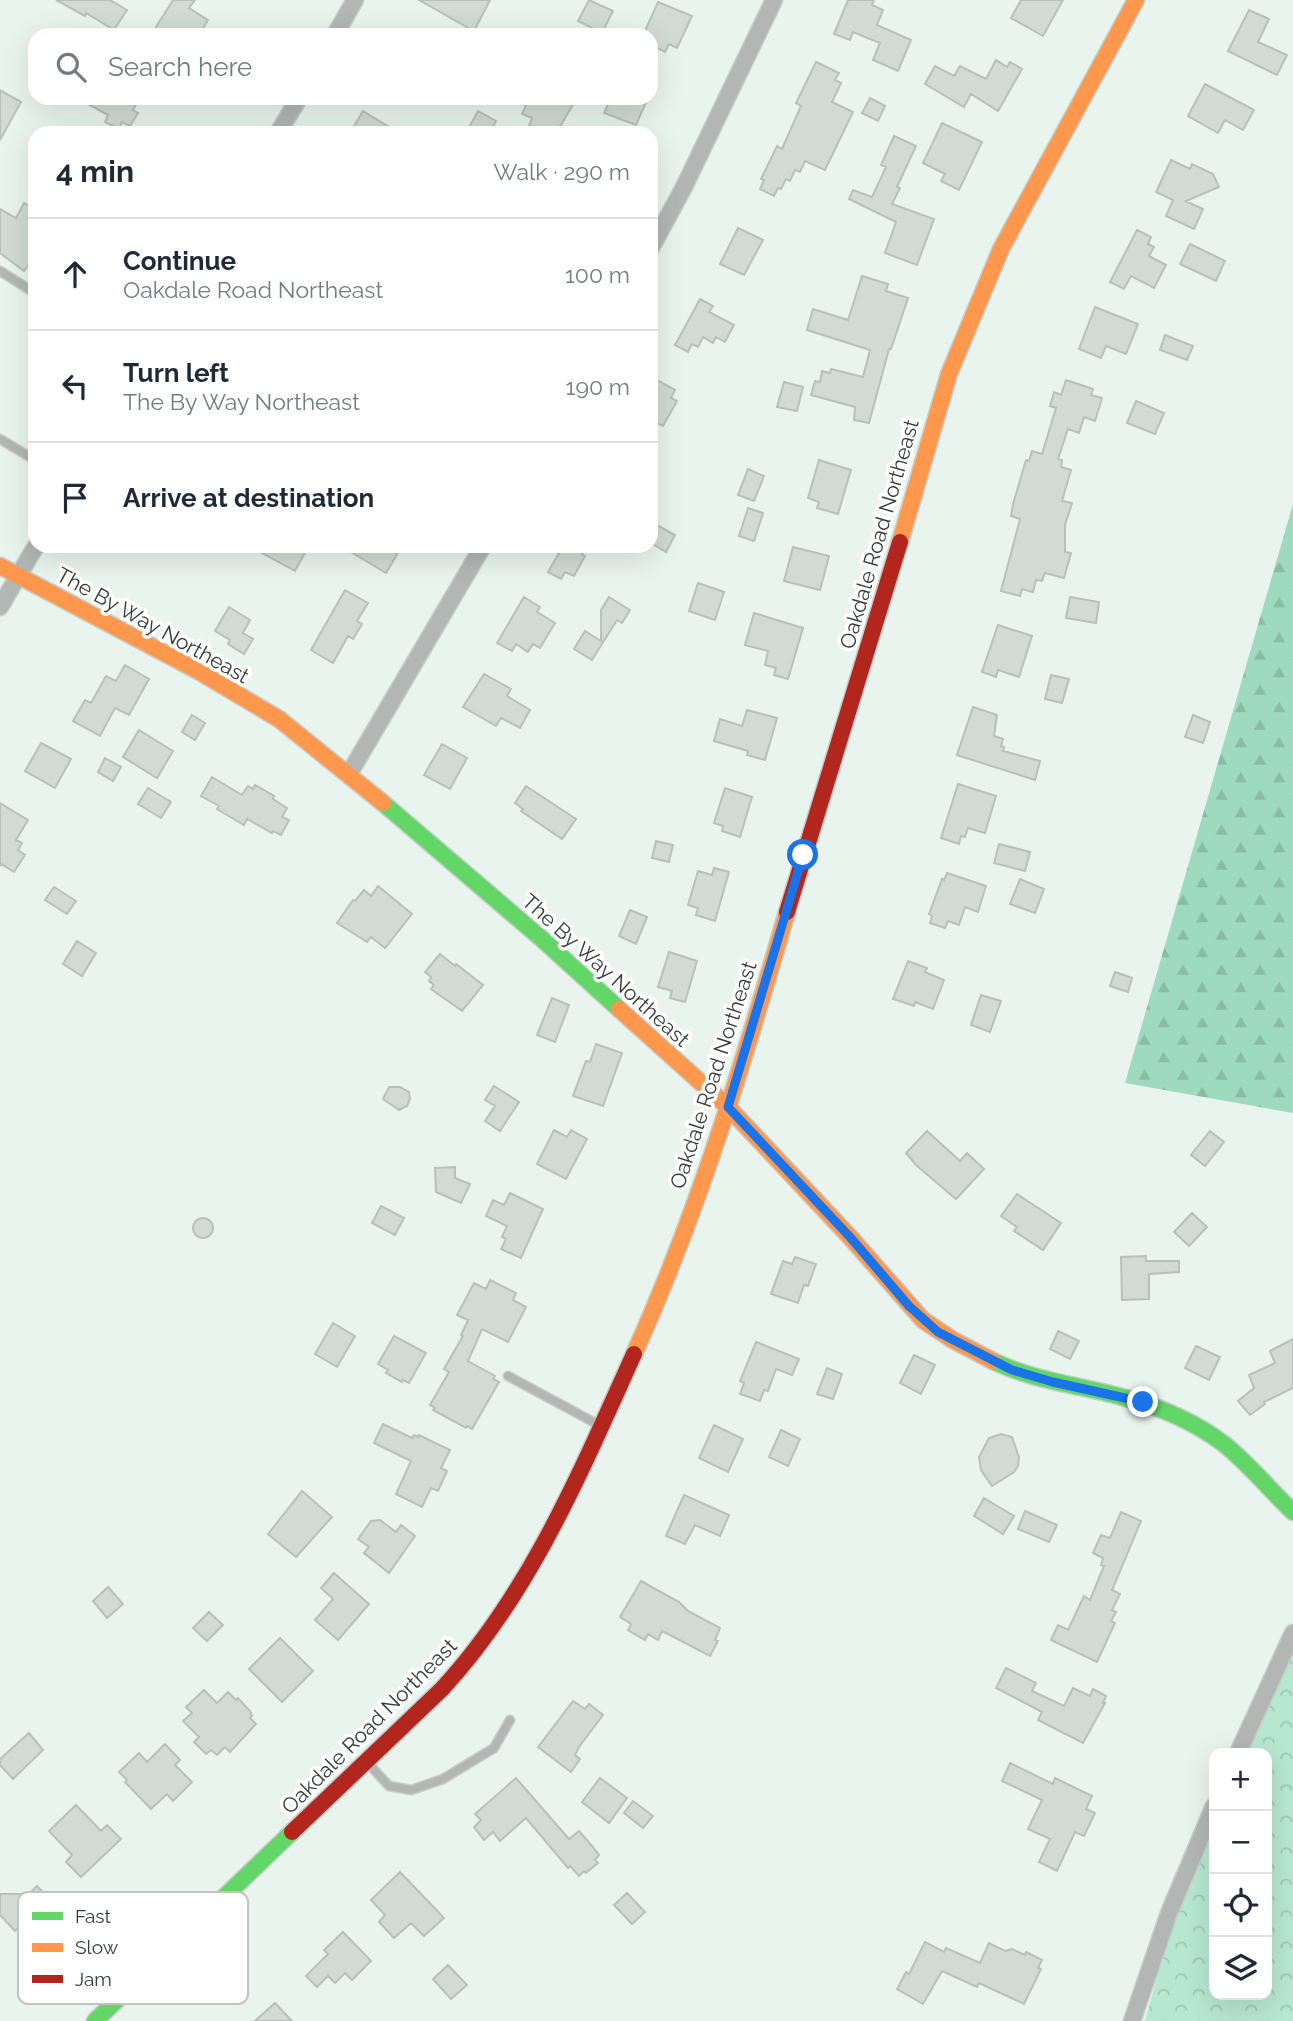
<!DOCTYPE html>
<html lang="en">
<head>
<meta charset="utf-8">
<style>
  :root { --surface:#fff; --page:#f6f6f7; --text:#1f2937; --muted:#747a83; --line:#e0e1e3 }
  body { margin:0; font-family:Raleway,sans-serif; background:var(--page); color:var(--text) }
  .controls { position:absolute; right:21px; bottom:21px; display:grid; overflow:hidden; border-radius:14px; box-shadow:0 7px 28px #0002 }
  .controls button { width:63px; height:63px; display:grid; place-items:center; padding:0; border:0; border-bottom:2px solid var(--line); background:var(--surface); color:var(--text); font:35px sans-serif }
  .stop { position:absolute; width:21px; height:21px; margin:-16px; border:5px solid #1a73e8; border-radius:50%; background:#fff }
  .stop.end { background:#1a73e8; border-color:#fff; box-shadow:0 2px 7px #0008 }
  .list { margin:0; padding:0; list-style:none }
  h2 { display:flex; justify-content:space-between; align-items:center; height:91px; margin:0; padding:0 28px; font-size:30px }
  h2 small { font-size:23px; font-weight:400; color:var(--muted) }
  .list li { display:grid; grid-template-columns:46px 1fr auto; gap:21px; align-items:center; box-sizing:border-box; height:112px; padding:0 28px; border-top:2px solid var(--line) }
  .list b { display:block; font-size:26px; white-space:nowrap }
  .list p { margin:0; font-size:23px; white-space:nowrap; color:var(--muted) }
  .list em { font-size:23px; font-style:normal; color:var(--muted) }
  .icon { flex:none; width:38px; height:38px; fill:none; stroke:currentColor; stroke-width:2; stroke-linecap:round; stroke-linejoin:round }
  .map { position:relative; flex:none; width:1293px; height:2021px; overflow:hidden }
  .search { position:absolute; background:var(--surface); box-shadow:0 7px 28px #0002; left:28px; top:28px; width:630px; height:77px; display:flex; align-items:center; gap:18px; box-sizing:border-box; padding:0 24px; border-radius:21px; color:var(--muted); font-size:26px }
  .panel { position:absolute; background:var(--surface); box-shadow:0 7px 28px #0002; left:28px; top:126px; width:630px; height:427px; border-radius:21px }
  .map>svg:first-child { display:block }
  .forest { fill:url(#forest-firs) }
  .park { fill:url(#park-crowns) }
  .building { fill:#d1dad5; stroke:#b8c0bc; stroke-width:2 }
  .lines { fill:none; stroke-linecap:round; stroke-linejoin:round }
  .lane-casing { stroke:#c6ceca; stroke-width:11 }
  .street-casing { stroke:#c6ceca; stroke-width:19 }
  .fast-casing { stroke:#c6ceca; stroke-width:19 }
  .slow-casing { stroke:#c6ceca; stroke-width:19 }
  .jam-casing { stroke:#c6ceca; stroke-width:19 }
  .lane { stroke:#b2b6b4; stroke-width:8 }
  .street { stroke:#b2b6b4; stroke-width:16 }
  .fast { stroke:#63d668; stroke-width:16 }
  .slow { stroke:#ff974d; stroke-width:16 }
  .jam { stroke:#b3261e; stroke-width:16 }
  .route { stroke:#1a73e8; stroke-width:9 }
  .labels { text-anchor:middle; dominant-baseline:central; stroke-width:7; stroke-linejoin:round; paint-order:stroke }
  .street-label { font-size:21px; fill:#343b37; stroke:#fff }
  .key { fill:#fff; stroke:#c2c4c3; stroke-width:2 }
  .key-label { font-size:19px; fill:#343b37 }
</style>
</head>
<body>
<div class="map">
<svg width="1293" height="2021" viewBox="0 0 1293 2021">
  <defs>
    <pattern id="forest-firs" width="22" height="20" patternUnits="userSpaceOnUse" patternTransform="scale(1.75)"><rect width="22" height="20" fill="#9edabe"/><path d="M5 1l3.5 6h-7zM16 11l3.5 6h-7z" fill="#89bca4"/></pattern>
    <pattern id="park-crowns" width="20" height="18" patternUnits="userSpaceOnUse" patternTransform="scale(1.75)"><rect width="20" height="18" fill="#b8e7d0"/><path d="M2 6a3 3 0 1 1 6 0M12 15a3 3 0 1 1 6 0" fill="none" stroke="#9fc7b3"/></pattern>
  </defs>
  <rect width="100%" height="100%" fill="#eaf4ef"/>
  <path class="forest" d="M1293,504V1113L1125,1083Z"/>
  <path class="park" d="M1293,1647V2021H1145L1178,1899L1214,1820V1995H1267V1753H1245Z"/>
  <path class="building" d="M56,0H110L127,10L114,30L86,13L85,16Z
    M173,0H195L189,8L208,20L199,35H151Z
    M419,0H490L474,31Z
    M589,0L613,11L602,33L578,21Z
    M848,0H874L872,5L883,10L877,25L911,40L898,71L873,60L880,43L853,32L850,40L834,34Z
    M1021,0H1063L1043,36L1011,18Z
    M658,2L692,16L677,48L669,44L665,52L653,46V37L644,33Z
    M1249,10L1269,19L1258,42L1287,55L1277,75L1228,51Z
    M996,60L1007,67L1010,62L1022,69L998,111L971,94L964,107L925,84L935,66L954,76L960,66L986,79Z
    M816,62L839,73L835,80L841,83L832,102L853,112L825,170L805,161L800,172L795,170L790,181L786,179L781,189L778,188L774,196L760,189L764,180L761,179L777,146L782,149L801,106L796,103Z
    M1205,84L1254,110L1243,130L1225,120L1218,133L1188,116Z
    M0,90L21,102L0,140Z
    M77,98H139L133,110L138,113L130,126L122,122L119,129L105,122L108,115Z
    M529,98L538,102L540,98H577L556,133L543,129L542,131L529,126L532,118L522,114Z
    M611,98H648L636,125L604,113Z
    M870,98L885,106L878,121L862,113Z
    M363,111L399,133H350Z
    M478,111L496,121L490,133H466Z
    M942,123L982,142L959,190L941,181L945,174L923,163Z
    M894,136L916,146L897,187L900,188L892,204L934,219L917,265L885,253L896,222L849,199L853,190L872,197L886,167L881,165Z
    M1171,160L1190,169L1192,164L1213,174L1219,187L1186,201L1203,209L1194,229L1166,216L1173,200L1156,192Z
    M24,203L35,209V256L24,271L0,253V209L16,218Z
    M738,228L763,240L744,275L720,264Z
    M1137,230L1151,237L1148,244L1154,247L1149,256L1166,265L1154,288L1131,276L1124,289L1110,282Z
    M1190,244L1225,261L1216,281L1180,264Z
    M862,276L888,284L886,291L908,298L891,349H889L869,423L854,420L855,407L811,395L815,381L820,382L822,371L830,373L831,369L863,377L870,350L807,330L813,309L848,320Z
    M700,299L713,306L709,312L734,325L725,342L716,337L713,343L703,337L698,347L692,344L688,352L675,345Z
    M1095,307L1138,324L1126,354L1106,346L1101,358L1079,349Z
    M1165,335L1193,346L1187,360L1160,350Z
    M657,380L675,390L671,398L677,401L663,426L651,420V391Z
    M1066,380L1093,389L1091,395L1102,398L1095,421L1084,417L1079,433L1068,429L1058,459L1062,460L1061,467L1071,470L1062,501L1072,503L1065,525V552L1071,553L1064,578L1045,573L1042,581L1036,580L1033,592L1022,589L1020,596L1001,591L1020,519L1011,516L1013,504L1026,460L1029,461L1032,451L1042,454L1056,408L1050,406L1054,392L1061,395Z
    M784,382L803,387L797,411L777,407Z
    M1136,401L1164,413L1155,434L1127,423Z
    M819,460L851,470L838,514L817,508L819,502L808,498Z
    M748,469L764,476L754,501L738,495Z
    M748,508L763,513L754,541L739,536Z
    M651,522L675,535L666,552L651,543Z
    M249,546H297L306,551L295,571Z
    M341,546H402L386,573Z
    M563,546H587L582,555L585,556L574,576L565,572L561,579L548,572Z
    M793,547L829,556L820,590L784,581Z
    M698,583L724,592L715,620L689,611Z
    M345,590L368,603L357,621L362,624L353,639L348,636L333,663L311,650Z
    M524,597L540,607L537,612L555,623L540,648L533,644L528,652L516,644L512,651L497,643Z
    M609,597L630,610L622,623L617,620L592,660L574,649L585,631L601,641V610Z
    M1070,597L1099,602L1096,623L1066,618Z
    M229,607L250,620L243,633L253,639L244,654L228,644L230,640L215,631Z
    M754,613L803,628L788,679L774,675L776,668L765,665L768,651L745,645Z
    M998,625L1032,636L1019,677L998,670L996,677L982,672Z
    M125,665L149,679L129,715L115,708L100,736L73,721L85,700L91,703L106,676L116,681Z
    M484,674L511,689L507,696L530,710L520,728L501,718L496,726L463,707Z
    M1051,675L1069,679L1062,703L1045,699Z
    M973,707L997,715L994,736L1003,739L1001,746L1004,747L1003,751L1040,761L1035,780L957,755Z
    M747,710L777,718L765,760L747,755L748,751L714,741L720,719L742,726Z
    M192,715L205,723L195,740L182,732Z
    M1193,715L1210,722L1203,743L1185,737Z
    M139,730L173,751L157,778L123,757Z
    M41,743L71,759L55,788L25,771Z
    M442,744L467,758L450,789L424,775Z
    M105,758L121,767L113,781L98,772Z
    M212,777L242,795L248,786L253,789L255,785L274,796L273,799L287,808L282,817L289,820L281,835L273,831L272,833L247,819L244,825L217,809L219,806L201,796Z
    M958,784L996,796L985,833L968,828L965,837L961,836L959,844L941,838Z
    M526,786L576,819L562,839L521,811L523,809L515,803Z
    M148,788L171,802L161,818L138,804Z
    M725,788L752,797L740,837L722,831L723,826L714,823Z
    M0,803L28,820L16,840L22,843L18,850L25,855L14,872L1,864L0,866Z
    M656,841L673,845L669,862L652,858Z
    M999,844L1030,852L1025,871L994,863Z
    M714,868L729,872L715,921L696,915L698,908L688,905L698,871L712,875Z
    M947,873L986,886L978,912L965,907L959,925L948,921L945,928L930,923L932,916L929,914L942,879L944,880Z
    M1020,879L1044,889L1035,913L1010,904Z
    M378,886L412,914L385,948L371,937L367,942L337,923L353,900L355,901L364,890L371,896Z
    M54,887L76,901L67,914L45,900Z
    M630,910L647,917L636,944L619,936Z
    M77,941L96,953L82,976L63,964Z
    M669,952L697,961L685,1002L670,998L672,991L658,987Z
    M440,954L455,966L456,964L483,985L462,1011L431,989L434,985L429,981L431,977L425,972Z
    M908,961L927,968L925,972L944,980L933,1009L915,1002L914,1006L893,999Z
    M1115,972L1132,978L1128,992L1110,986Z
    M981,995L1001,1001L990,1032L971,1025Z
    M552,998L569,1005L555,1042L537,1035Z
    M596,1044L622,1053L603,1106L573,1096L586,1061L590,1062Z
    M494,1086L519,1102L500,1131L485,1121L495,1106L485,1100Z
    M389,1087H400L409,1092L410,1099L407,1106L399,1110L383,1099Z
    M554,1130L567,1137L571,1130L587,1139L566,1179L537,1164Z
    M927,1131L960,1161L967,1153L984,1169L956,1199L916,1165L906,1153Z
    M1210,1131L1224,1142L1205,1166L1191,1155Z
    M455,1167V1178L470,1184L461,1203L436,1192L435,1168Z
    M510,1193L543,1209L521,1258L501,1249L506,1239L502,1237L507,1226L486,1216L493,1200L504,1205Z
    M1017,1194L1061,1223L1043,1250L1014,1231L1017,1227L1001,1216Z
    M381,1206L404,1218L395,1235L372,1223Z
    M1192,1213L1207,1227L1189,1246L1174,1232Z
    M193 1228a10 10 0 1 1 20 0a10 10 0 1 1-20 0Z
    M1146,1256V1261H1179V1272L1149,1274V1299L1122,1300L1121,1257Z
    M795,1257L816,1264L808,1286L804,1285L798,1303L771,1294L783,1261L792,1264Z
    M490,1280L516,1293L513,1300L526,1307L508,1342L482,1329L468,1361L495,1376L493,1379L499,1382L472,1429L467,1426L466,1428L433,1410L435,1408L430,1405L449,1372L444,1369L463,1336L461,1335L468,1320L457,1315L474,1283L486,1289Z
    M333,1323L355,1336L337,1367L315,1354Z
    M1058,1331L1079,1341L1070,1359L1050,1349Z
    M394,1336L426,1353L409,1383L403,1380L402,1382L386,1373L388,1370L378,1364Z
    M1293,1339V1388L1264,1402L1265,1404L1250,1415L1238,1401L1254,1388L1249,1375L1275,1363L1270,1351Z
    M756,1342L799,1359L792,1375L776,1369L768,1391L764,1390L760,1401L740,1394L744,1383L740,1381Z
    M1196,1346L1220,1357L1209,1380L1185,1368Z
    M914,1355L935,1365L921,1394L900,1383Z
    M827,1368L842,1374L833,1399L817,1394Z
    M383,1424L412,1438L414,1435L418,1437L419,1435L450,1450L441,1468L447,1471L438,1491L431,1488L422,1507L396,1494L411,1461L374,1443Z
    M714,1425L743,1439L728,1472L699,1458Z
    M781,1430L800,1439L788,1466L769,1457Z
    M1001,1434L1012,1437L1019,1457L1018,1466L1014,1472L992,1486L981,1470L979,1457L989,1438Z
    M302,1491L332,1517L296,1557L268,1534Z
    M684,1495L729,1515L720,1536L695,1525L685,1544L666,1536Z
    M984,1498L1014,1516L1003,1534L974,1516Z
    M1025,1511L1057,1525L1049,1542L1018,1529Z
    M1121,1512L1141,1521L1112,1590L1120,1594L1112,1610L1116,1612L1111,1621L1115,1623L1097,1662L1051,1640L1058,1625L1068,1630L1084,1596L1090,1600L1104,1566L1101,1565L1103,1558L1093,1553L1101,1535L1110,1538Z
    M380,1520L396,1532L401,1525L415,1536L389,1573L364,1553L369,1547L358,1539L371,1521Z
    M334,1573L369,1604L338,1640L315,1620L333,1599L321,1588Z
    M641,1581L679,1602L688,1611L720,1628L715,1640L718,1641L710,1656L662,1631L658,1640L648,1634L645,1640L628,1630L631,1624L620,1617Z
    M108,1587L123,1604L107,1618L93,1601Z
    M209,1612L223,1625L207,1641L193,1628Z
    M280,1638L313,1671L282,1702L249,1669Z
    M1006,1668L1036,1683L1032,1691L1064,1706L1073,1688L1090,1696L1093,1689L1106,1696L1103,1703H1105L1083,1743L1038,1720L1042,1712L996,1688Z
    M204,1690L217,1703L228,1692L236,1700L238,1698L250,1711L252,1716L250,1718L256,1724L230,1752L225,1747L217,1755L211,1750L206,1754L194,1742L199,1737L183,1721L192,1713L186,1707Z
    M573,1701L585,1709L589,1704L603,1715L579,1747L575,1755L580,1759L571,1772L538,1747Z
    M29,1733L43,1750L13,1779L0,1765V1759Z
    M165,1744L180,1760L175,1765L192,1782L173,1801L167,1794L151,1809L125,1782L127,1780L119,1772L139,1753L147,1762Z
    M1010,1763L1053,1784L1055,1778L1092,1796L1086,1809L1095,1813L1084,1836L1075,1832L1057,1871L1039,1862L1050,1839L1028,1829L1042,1800L1002,1781Z
    M516,1778L569,1839L579,1831L592,1846L599,1855L595,1860L598,1863L586,1873L584,1871L579,1876L570,1866L568,1868L526,1818L500,1841L493,1832L484,1840L474,1827L481,1820L475,1814Z
    M600,1778L627,1798L609,1823L582,1802Z
    M633,1801L653,1816L643,1828L624,1813Z
    M76,1805L101,1831L107,1825L121,1839L81,1877L66,1862L72,1855L49,1831Z
    M400,1872L444,1918L424,1936L411,1923L394,1938L379,1922L385,1915L371,1900Z
    M37,1886L58,1909L31,1935L21,1925L15,1931L0,1915V1894H25L27,1896Z
    M627,1893L645,1912L632,1924L614,1905Z
    M343,1932L371,1961L352,1980L345,1973L335,1983L328,1976L317,1987L306,1976L328,1954L324,1950Z
    M925,1942L944,1952L946,1948L980,1963L989,1943L1005,1951L1012,1949L1025,1955L1026,1952L1042,1960L1038,1968L1041,1969L1024,2004L979,1983L977,1987L942,1971L923,2004L897,1989L906,1972L909,1974Z
    M448,1965L467,1985L451,1999L433,1979Z
    M275,2003L292,2021H255Z"/>
  <g class="lines">
    <g class="lane-casing">
      <path id="lane" d="M0,271L35,293
        M0,439L35,460
        M508,1376L599,1425
        M366,1761L389,1786L411,1790L443,1779L494,1748L510,1720"/>
    </g>
    <g class="street-casing">
      <path id="street" d="M335,35L355,0
        M278,133L299,98
        M651,248L684,187L774,0
        M0,607L36,546
        M349,774L483,546
        M1238,1753L1293,1633
        M1132,2021L1169,1913L1214,1806"/>
    </g>
    <g class="fast-casing">
      <path id="fast" d="M383,803L542,939L619,1009
        M993,1361C1034,1381 1079,1385 1122,1397C1157,1406 1195,1422 1224,1444C1249,1464 1270,1490 1293,1512
        M95,2021L292,1832"/>
    </g>
    <g class="slow-casing">
      <path id="slow" d="M900,542L949,374L1001,249L1136,0
        M0,566L200,672L279,719L383,803
        M619,1009L728,1107L850,1237L923,1320L953,1340L993,1361
        M634,1354C698,1213 744,1061 787,912"/>
    </g>
    <g class="jam-casing">
      <path id="jam" d="M787,912L900,542
        M292,1832L442,1689C530,1594 581,1471 634,1354"/>
    </g>
    <use href="#lane" class="lane"/>
    <use href="#street" class="street"/>
    <use href="#fast" class="fast"/>
    <use href="#slow" class="slow"/>
    <use href="#jam" class="jam"/>
  </g>
  <g class="lines">
    <path class="route" d="M803,855L728,1107L850,1237L909,1306L938,1332L1012,1370L1053,1382L1143,1402"/>
  </g>
  <g class="labels">
    <g class="street-label">
      <text transform="translate(879 534) rotate(-74)">Oakdale Road Northeast</text>
      <text transform="translate(153 625) rotate(29)">The By Way Northeast</text>
      <text transform="translate(606 970) rotate(42)">The By Way Northeast</text>
      <text transform="translate(713 1075) rotate(-72)">Oakdale Road Northeast</text>
      <text transform="translate(369 1726) rotate(-45)">Oakdale Road Northeast</text>
    </g>
  </g>
  <rect x="18" y="1892" width="230" height="112" rx="10" class="key"/>
  <rect x="32" y="1912" width="31" height="8" fill="#63d668"/>
  <rect x="32" y="1943" width="31" height="9" fill="#ff974d"/>
  <rect x="32" y="1975" width="31" height="8" fill="#b3261e"/>
  <g class="key-label">
    <text x="75" y="1923">Fast</text>
    <text x="75" y="1954">Slow</text>
    <text x="75" y="1986">Jam</text>
  </g>
</svg>
<div class="controls">
<button>+</button>
<button>−</button>
<button><svg class="icon" aria-label="locate" viewBox="0 0 24 24"><circle cx="12" cy="12" r="6"/><path d="M12 2v4M12 18v4M2 12h4M18 12h4"/></svg></button>
<button><svg class="icon" aria-label="layers" viewBox="0 0 24 24"><path d="M12 4l9 5-9 5-9-5zM3 14l9 5 9-5"/></svg></button>
</div>
<div class="stop" style="left:803px;top:855px"></div>
<div class="stop end" style="left:1143px;top:1402px"></div>
<div class="search"><svg class="icon" aria-label="search" viewBox="0 0 24 24"><circle cx="10" cy="10" r="6"/><path d="M15 15l6 6"/></svg>Search here</div>
<section class="panel">
<h2>4 min<small>Walk · 290 m</small></h2>
<ul class="list">
<li><svg class="icon" aria-label="ahead" viewBox="0 0 24 24"><path d="M12 20V5M6 11l6-6 6 6"/></svg><div><b>Continue</b><p>Oakdale Road Northeast</p></div><em>100 m</em></li>
<li><svg class="icon" aria-label="left" viewBox="0 0 24 24"><path d="M17 20v-9H6M10 6l-5 5 5 5"/></svg><div><b>Turn left</b><p>The By Way Northeast</p></div><em>190 m</em></li>
<li><svg class="icon" aria-label="arrive" viewBox="0 0 24 24"><path d="M6 21V4h12l-3 4 3 4H6"/></svg><div><b>Arrive at destination</b></div></li>
</ul>
</section>
</div>
</body>
</html>
